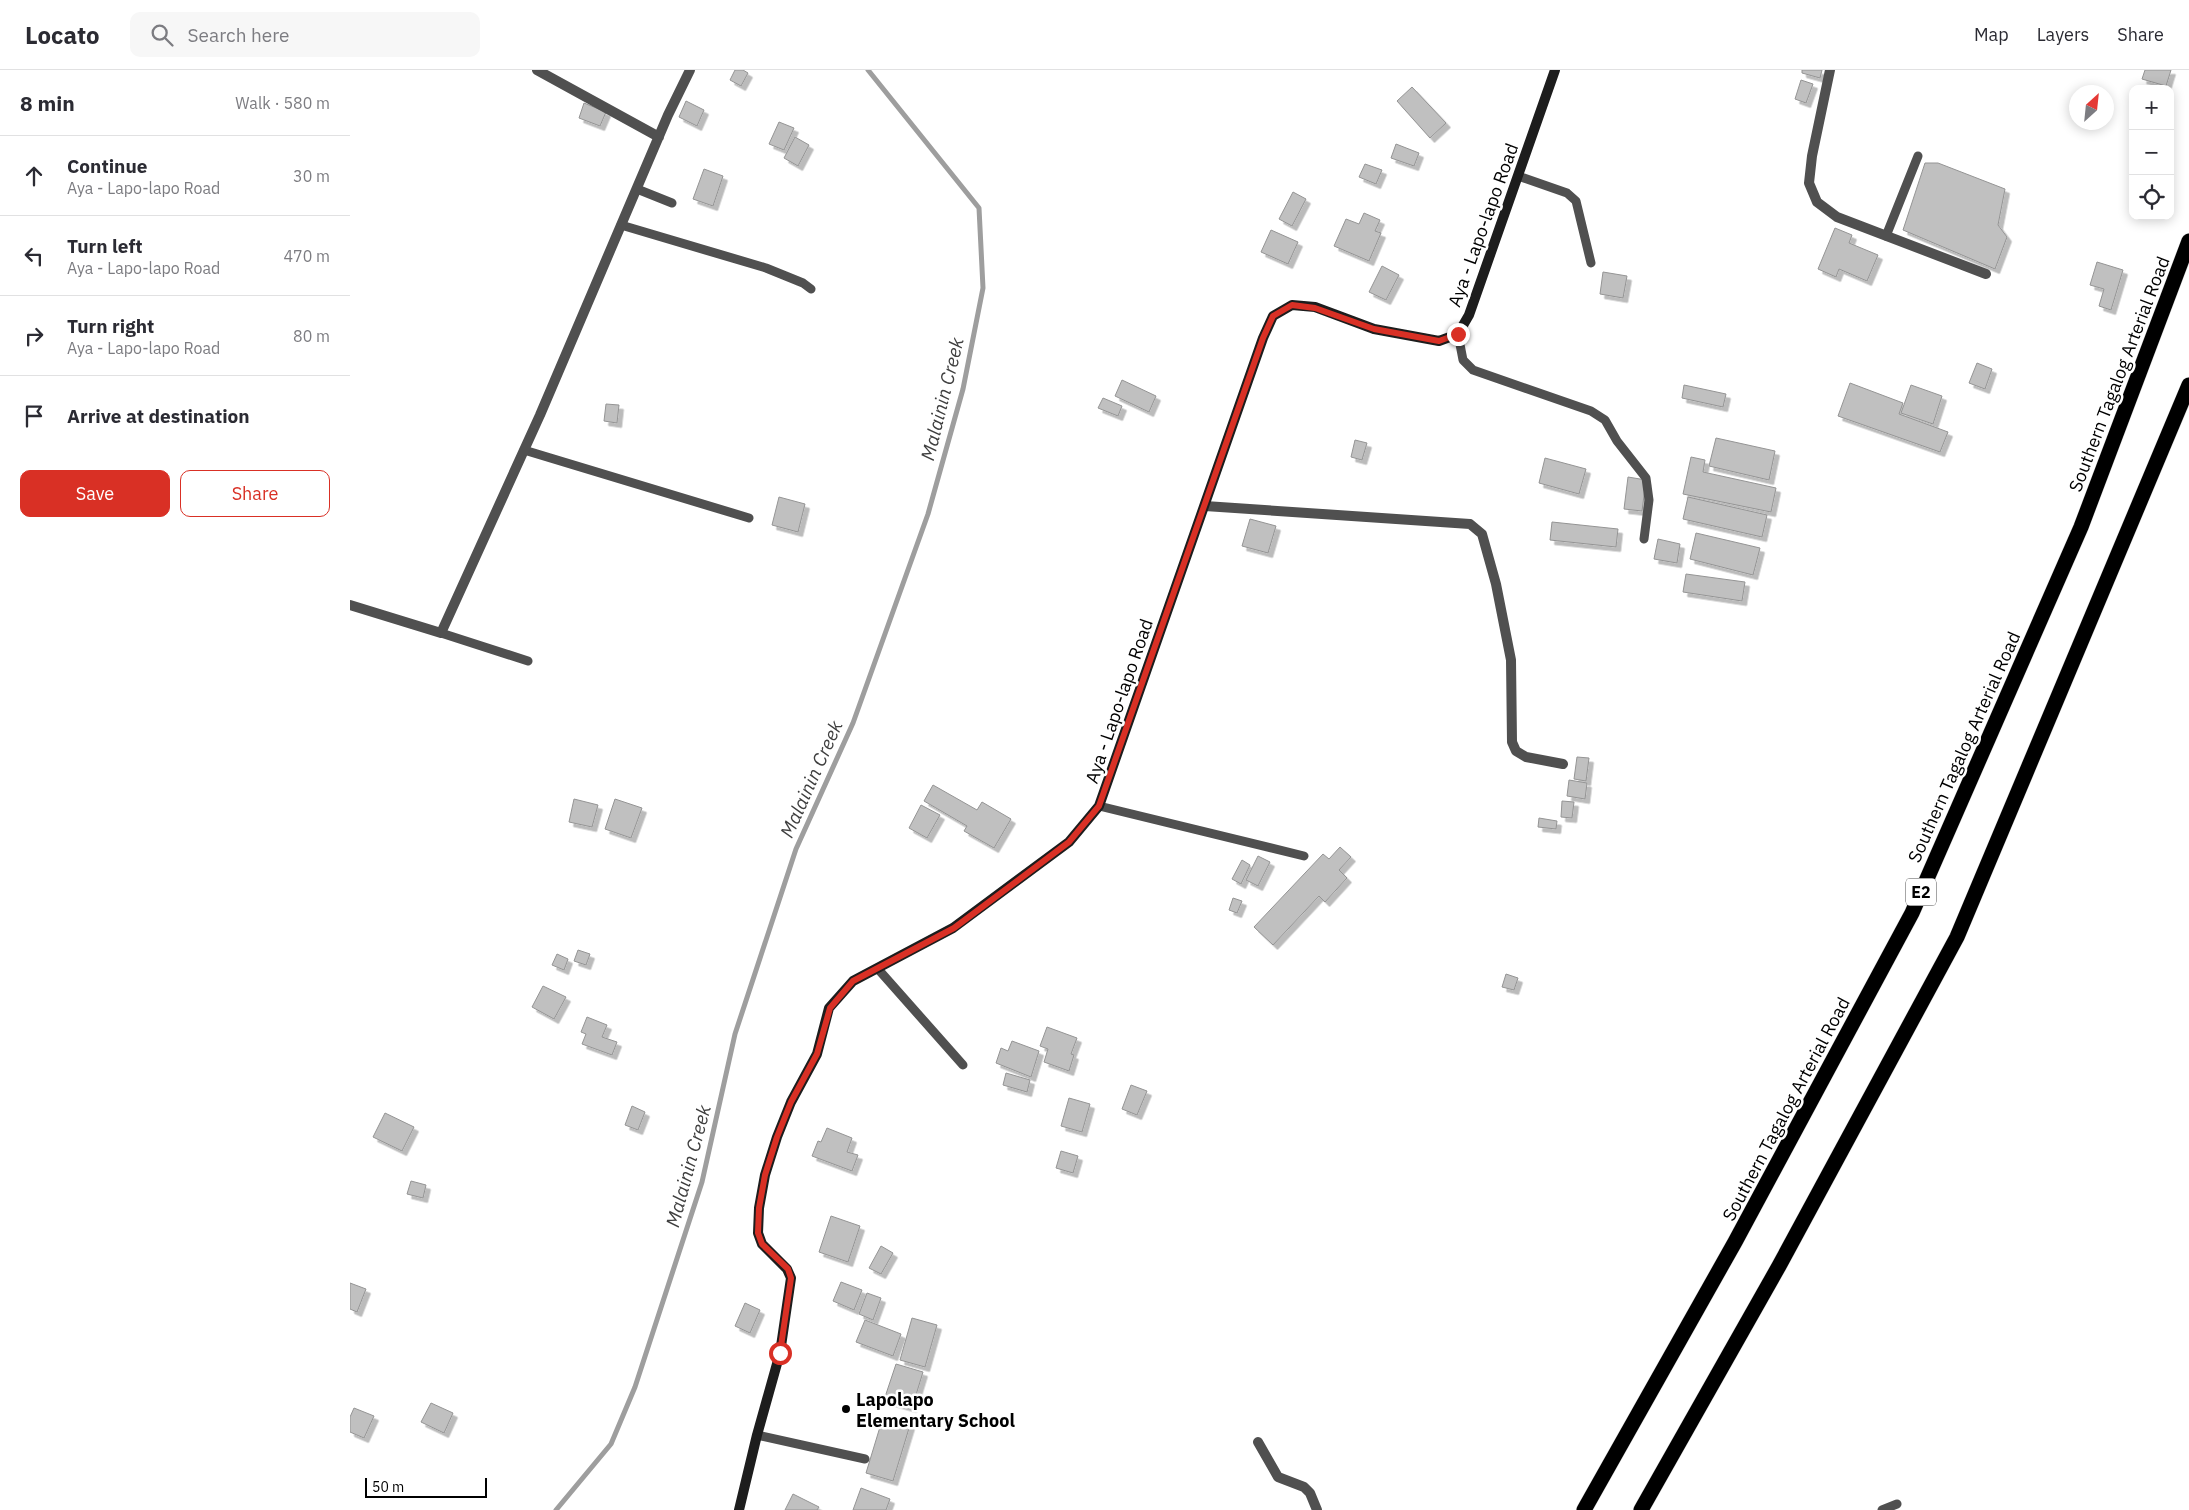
<!DOCTYPE html>
<html lang="en">
<head>
<meta charset="utf-8">
<style>
  :root { --surface:#fff; --page:#f7f7f7; --text:#2b2b33; --muted:#7c7c81; --line:#e1e1e2; --accent:#d93025 }
  body { margin:0; font-family:"IBM Plex Sans",sans-serif; background:var(--page); color:var(--text) }
  .controls { position:absolute; right:15px; top:15px; display:grid; overflow:hidden; border-radius:10px; box-shadow:0 2px 12px #0003 }
  .controls button { width:45px; height:45px; display:grid; place-items:center; padding:0; border:0; border-bottom:1px solid var(--line); background:var(--surface); color:var(--text); font:25px sans-serif }
  .compass { position:absolute; left:1719px; top:15px; width:45px; height:45px; border-radius:50%; background:var(--surface); box-shadow:0 2px 12px #0003; rotate:27deg }
  .scale { position:absolute; left:15px; bottom:12px; width:122px; box-sizing:border-box; padding-left:5px; border:2px solid #000; border-top:0; font-size:14px; line-height:18px; white-space:nowrap; color:#000; -webkit-text-stroke:4px #fff; paint-order:stroke }
  .stop { position:absolute; width:15px; height:15px; margin:-11px; border:4px solid #d93025; border-radius:50%; background:#fff }
  .stop.end { background:#d93025; border-color:#fff; box-shadow:0 1px 5px #0008 }
  .list { margin:0; padding:0; list-style:none }
  h2 { display:flex; justify-content:space-between; align-items:center; height:65px; margin:0; padding:0 20px; font-size:21px }
  h2 small { font-size:16px; font-weight:400; color:var(--muted) }
  .list li { display:grid; grid-template-columns:32px 1fr auto; gap:15px; align-items:center; box-sizing:border-box; height:80px; padding:0 20px; border-top:1px solid var(--line) }
  .list b { display:block; font-size:19px; white-space:nowrap }
  .list p { margin:0; font-size:16px; white-space:nowrap; color:var(--muted) }
  .list em { font-size:16px; font-style:normal; color:var(--muted) }
  .actions { display:flex; gap:10px; padding:15px 20px }
  .actions a { flex:1; padding:11px 0; border:1px solid var(--accent); border-radius:10px; text-align:center; font-size:18px; color:var(--accent) }
  .actions .main { background:var(--accent); color:#fff }
  .icon { flex:none; width:28px; height:28px; fill:none; stroke:currentColor; stroke-width:2; stroke-linecap:round; stroke-linejoin:round }
  .map { position:relative; flex:none; width:1839px; height:1440px; overflow:hidden }
  header { display:flex; align-items:center; gap:30px; box-sizing:border-box; height:70px; padding:0 25px; background:var(--surface); border-bottom:1px solid var(--line) }
  header strong { font-size:24px }
  nav { display:flex; gap:28px; margin-inline-start:auto; font-size:18px }
  .search { width:350px; height:45px; background:var(--page); display:flex; align-items:center; gap:12px; box-sizing:border-box; padding:0 18px; border-radius:10px; color:var(--muted); font-size:19px }
  main { display:flex }
  aside { flex:1; background:var(--surface) }
  .map>svg:first-child { display:block }
  .lines { fill:none; stroke-linecap:round; stroke-linejoin:round }
  .stream { stroke:#9e9e9e; stroke-width:5 }
  .building { fill:#c0c0c0; stroke:#949494; filter:url(#shadow) }
  .highway-casing { stroke:#dbdbdb; stroke-width:16 }
  .lane { stroke:#505050; stroke-width:9 }
  .street { stroke:#505050; stroke-width:10 }
  .secondary { stroke:#1d1d1d; stroke-width:10 }
  .highway { stroke:#000; stroke-width:15 }
  .route { stroke:#d93025; stroke-width:6 }
  .poi-dot { fill:#000; stroke:#fff; stroke-width:2 }
  .labels { text-anchor:middle; dominant-baseline:central; stroke-width:5; stroke-linejoin:round; paint-order:stroke }
  .shield { fill:#fff; stroke:#4c4c4c; stroke-width:1 }
  .shield-label { font-size:16px; font-weight:bold; fill:#000 }
  .street-label { font-size:18px; fill:#000; stroke:#fff }
  .poi-label { font-size:18px; font-weight:bold; fill:#000; stroke:#fff; text-anchor:start }
  .water-label { font-size:19px; font-style:italic; fill:#3f3f3f; stroke:#fff }
</style>
</head>
<body>
<header>
<strong>Locato</strong>
<div class="search"><svg class="icon" aria-label="search" viewBox="0 0 24 24"><circle cx="10" cy="10" r="6"/><path d="M15 15l6 6"/></svg>Search here</div>
<nav><a>Map</a><a>Layers</a><a>Share</a></nav>
</header>
<main>
<aside>
<h2>8 min<small>Walk · 580 m</small></h2>
<ul class="list">
<li><svg class="icon" aria-label="ahead" viewBox="0 0 24 24"><path d="M12 20V5M6 11l6-6 6 6"/></svg><div><b>Continue</b><p>Aya - Lapo-lapo Road</p></div><em>30 m</em></li>
<li><svg class="icon" aria-label="left" viewBox="0 0 24 24"><path d="M17 20v-9H6M10 6l-5 5 5 5"/></svg><div><b>Turn left</b><p>Aya - Lapo-lapo Road</p></div><em>470 m</em></li>
<li><svg class="icon" aria-label="right" viewBox="0 0 24 24"><path d="M7 20v-9h11M14 6l5 5-5 5"/></svg><div><b>Turn right</b><p>Aya - Lapo-lapo Road</p></div><em>80 m</em></li>
<li><svg class="icon" aria-label="arrive" viewBox="0 0 24 24"><path d="M6 21V4h12l-3 4 3 4H6"/></svg><div><b>Arrive at destination</b></div></li>
</ul>
<div class="actions"><a class="main">Save</a><a>Share</a></div>
</aside>
<div class="map">
<svg width="1839" height="1440" viewBox="0 0 1839 1440">
  <defs>
    <filter id="shadow"><feDropShadow dx="4.5" dy="4.5" stdDeviation="0" flood-color="#0004"/></filter>
  </defs>
  <rect width="100%" height="100%" fill="#fff"/>
  <g class="lines">
    <path class="stream" d="M206,1440L261,1374L285,1317L352,1112L385,964L446,779L503,653L578,444L613,319L633,218L629,138L518,0"/>
  </g>
  <path class="building" d="M385,0H393L398,3L391,16L380,10Z
    M1452,0H1472L1470,8L1452,3Z
    M1795,0H1821L1816,16L1792,9Z
    M1451,10L1463,14L1456,33L1445,29Z
    M1062,17L1096,53L1080,68L1047,31Z
    M336,31L354,40L347,56L329,47Z
    M234,33L256,42L250,56L229,48Z
    M429,52L444,58L434,80L419,74Z
    M445,67L459,75L448,96L434,88Z
    M1046,74L1069,83L1064,96L1041,88Z
    M1575,93H1588L1655,119L1648,155L1657,167L1645,199L1553,160Z
    M1015,94L1032,100L1026,114L1009,107Z
    M354,99L373,106L363,136L343,129Z
    M943,122L956,129L942,156L929,149Z
    M1014,143L1030,150L1025,161L1031,163L1019,191L984,176L996,149L1009,154Z
    M1485,158L1502,165L1499,173L1528,185L1517,211L1489,199L1486,207L1468,199Z
    M921,160L948,172L938,194L911,182Z
    M1747,192L1773,200L1761,240L1749,236L1754,219L1740,215Z
    M1032,196L1049,205L1036,230L1019,222Z
    M1253,202L1277,206L1273,228L1250,224Z
    M1627,293L1642,299L1635,319L1619,313Z
    M772,310L806,326L799,342L765,326Z
    M1500,313L1553,333L1549,344L1598,362L1590,382L1488,346Z
    M1334,315L1376,324L1373,337L1332,328Z
    M1561,315L1592,326L1583,354L1551,343Z
    M753,328L772,336L768,346L748,338Z
    M256,334L269,335L267,353L254,351Z
    M1366,368L1425,381L1419,410L1359,396Z
    M1005,370L1017,373L1012,390L1001,387Z
    M1341,387L1355,390L1353,402L1426,418L1421,442L1333,424Z
    M1195,388L1236,399L1229,424L1189,413Z
    M1278,407L1296,410L1292,441L1274,439Z
    M429,427L455,434L448,462L422,455Z
    M1338,427L1417,445L1412,467L1333,449Z
    M900,449L926,456L918,483L892,476Z
    M1202,452L1268,459L1266,477L1200,470Z
    M1346,463L1410,478L1403,505L1340,489Z
    M1308,469L1330,474L1327,493L1304,489Z
    M1336,504L1395,512L1392,531L1333,522Z
    M1227,687L1239,688L1236,711L1224,709Z
    M1219,710L1237,713L1235,729L1217,726Z
    M583,715L627,740L632,732L661,749L644,778L614,761L617,756L574,731Z
    M224,729L248,735L242,757L219,752Z
    M265,729L292,738L281,768L255,759Z
    M1212,731L1224,732L1222,748L1211,747Z
    M571,735L590,745L577,768L559,758Z
    M1189,748L1207,751L1206,759L1188,757Z
    M990,777L1001,787L989,800L997,808L975,832L969,826L923,875L904,857L973,784L979,789Z
    M908,786L920,792L908,816L896,810Z
    M892,790L900,795L891,814L882,809Z
    M883,828L892,831L887,843L879,840Z
    M228,880L240,884L236,895L224,891Z
    M207,884L218,889L214,900L202,895Z
    M1156,904L1168,908L1164,920L1152,917Z
    M193,916L216,927L204,949L182,937Z
    M237,947L257,955L252,967L267,972L262,985L232,974L236,964L231,962Z
    M697,957L727,968L721,984L724,985L719,1001L694,992L698,979L690,976Z
    M662,971L689,981L681,1007L646,993L651,978L658,981Z
    M656,1003L680,1010L677,1022L653,1015Z
    M781,1015L797,1021L787,1045L772,1039Z
    M719,1028L740,1034L732,1062L711,1056Z
    M282,1036L295,1042L288,1060L275,1055Z
    M35,1043L64,1057L52,1081L23,1067Z
    M477,1058L502,1068L497,1082L508,1085L502,1101L462,1086L468,1071L471,1072Z
    M711,1081L728,1086L723,1103L706,1098Z
    M61,1111L76,1115L73,1128L57,1124Z
    M481,1146L510,1156L498,1192L469,1182Z
    M531,1176L543,1183L531,1204L519,1198Z
    M491,1212L512,1220L504,1240L483,1231Z
    M0,1213L16,1219L7,1242L0,1239Z
    M517,1223L531,1228L523,1250L509,1244Z
    M395,1233L410,1240L400,1263L385,1256Z
    M562,1248L587,1255L575,1297L550,1290Z
    M515,1250L551,1264L543,1286L506,1272Z
    M546,1294L573,1302L562,1338L534,1330Z
    M81,1333L103,1343L94,1363L71,1352Z
    M4,1338L24,1346L14,1368L0,1362V1347Z
    M533,1347L560,1355L543,1411L516,1403Z
    M511,1418L540,1429L536,1440H503Z
    M443,1424L469,1437L467,1440H435Z"/>
  <g class="lines">
    <g class="highway-casing">
      <path id="highway" d="M1234,1440L1385,1172L1562,843L1731,457L1839,171
        M1291,1440L1429,1196L1607,867L1839,315"/>
    </g>
    <path class="lane" d="M1168,106L1217,123L1226,131L1241,193
      M287,119L322,133
      M271,155L416,198L453,213L461,219
      M1536,166L1568,86
      M1108,264L1113,290L1123,300L1241,341L1255,350L1267,371L1296,408L1299,430L1294,469
      M174,380L399,448
      M91,563L178,591
      M749,736L954,786
      M528,899L613,995
      M407,1365L515,1389
      M1532,1440L1547,1434"/>
    <path class="street" d="M187,0L309,67
      M1480,0L1462,86L1459,113L1467,132L1487,147L1636,204
      M855,436L1120,454L1132,464L1146,514L1161,590L1162,672L1166,681L1176,687L1213,694
      M0,535L91,563L190,345L318,45L340,0
      M908,1372L928,1407L954,1417L960,1423L967,1440"/>
    <path class="secondary" d="M389,1440L407,1365L430,1283L441,1208L437,1199L412,1174L408,1163L409,1138L415,1105L427,1067L441,1032L467,984L479,938L503,911L603,858L719,772L749,736L913,268L923,246L942,235L965,237L1024,259L1089,271L1108,264L1119,245L1205,0"/>
    <use href="#highway" class="highway"/>
  </g>
  <g class="lines">
    <path class="route" d="M430,1283L441,1208L438,1199L412,1174L408,1163L409,1138L415,1105L427,1067L441,1032L467,984L480,938L503,911L604,858L719,772L749,736L913,268L923,246L942,235L965,238L1024,259L1089,271L1108,264"/>
  </g>
  <circle class="poi-dot" cx="496" cy="1339" r="5"/>
  <g class="labels">
    <rect class="shield" x="1556" y="808.5" width="30" height="27" rx="4"/>
    <g class="shield-label">
      <text x="1571" y="822">E2</text>
    </g>
    <g class="street-label">
      <text transform="translate(1133 155) rotate(-70)">Aya - Lapo-lapo Road</text>
      <text transform="translate(1769 304) rotate(-69)">Southern Tagalog Arterial Road</text>
      <text transform="translate(769 631) rotate(-71)">Aya - Lapo-lapo Road</text>
      <text transform="translate(1614 677) rotate(-66)">Southern Tagalog Arterial Road</text>
      <text transform="translate(1436 1039) rotate(-62)">Southern Tagalog Arterial Road</text>
    </g>
    <g class="poi-label">
      <text x="506" y="1329">Lapolapo<tspan x="506" dy="21">Elementary School</tspan></text>
    </g>
    <g class="water-label">
      <text transform="translate(592 329) rotate(-76)">Malainin Creek</text>
      <text transform="translate(461 709) rotate(-66)">Malainin Creek</text>
      <text transform="translate(338 1096) rotate(-75)">Malainin Creek</text>
    </g>
  </g>
</svg>
<div class="controls">
<button>+</button>
<button>−</button>
<button><svg class="icon" aria-label="locate" viewBox="0 0 24 24"><circle cx="12" cy="12" r="6"/><path d="M12 2v4M12 18v4M2 12h4M18 12h4"/></svg></button>
</div>
<svg class="compass" viewBox="-18 -18 36 36"><path d="M0-13l5 13h-10z" fill="#e53935"/><path d="M0 13l5-13h-10z" fill="#7c7c81"/></svg>
<div class="scale">50 m</div>
<div class="stop" style="left:430px;top:1283px"></div>
<div class="stop end" style="left:1108px;top:264px"></div>
</div>
</main>
</body>
</html>
